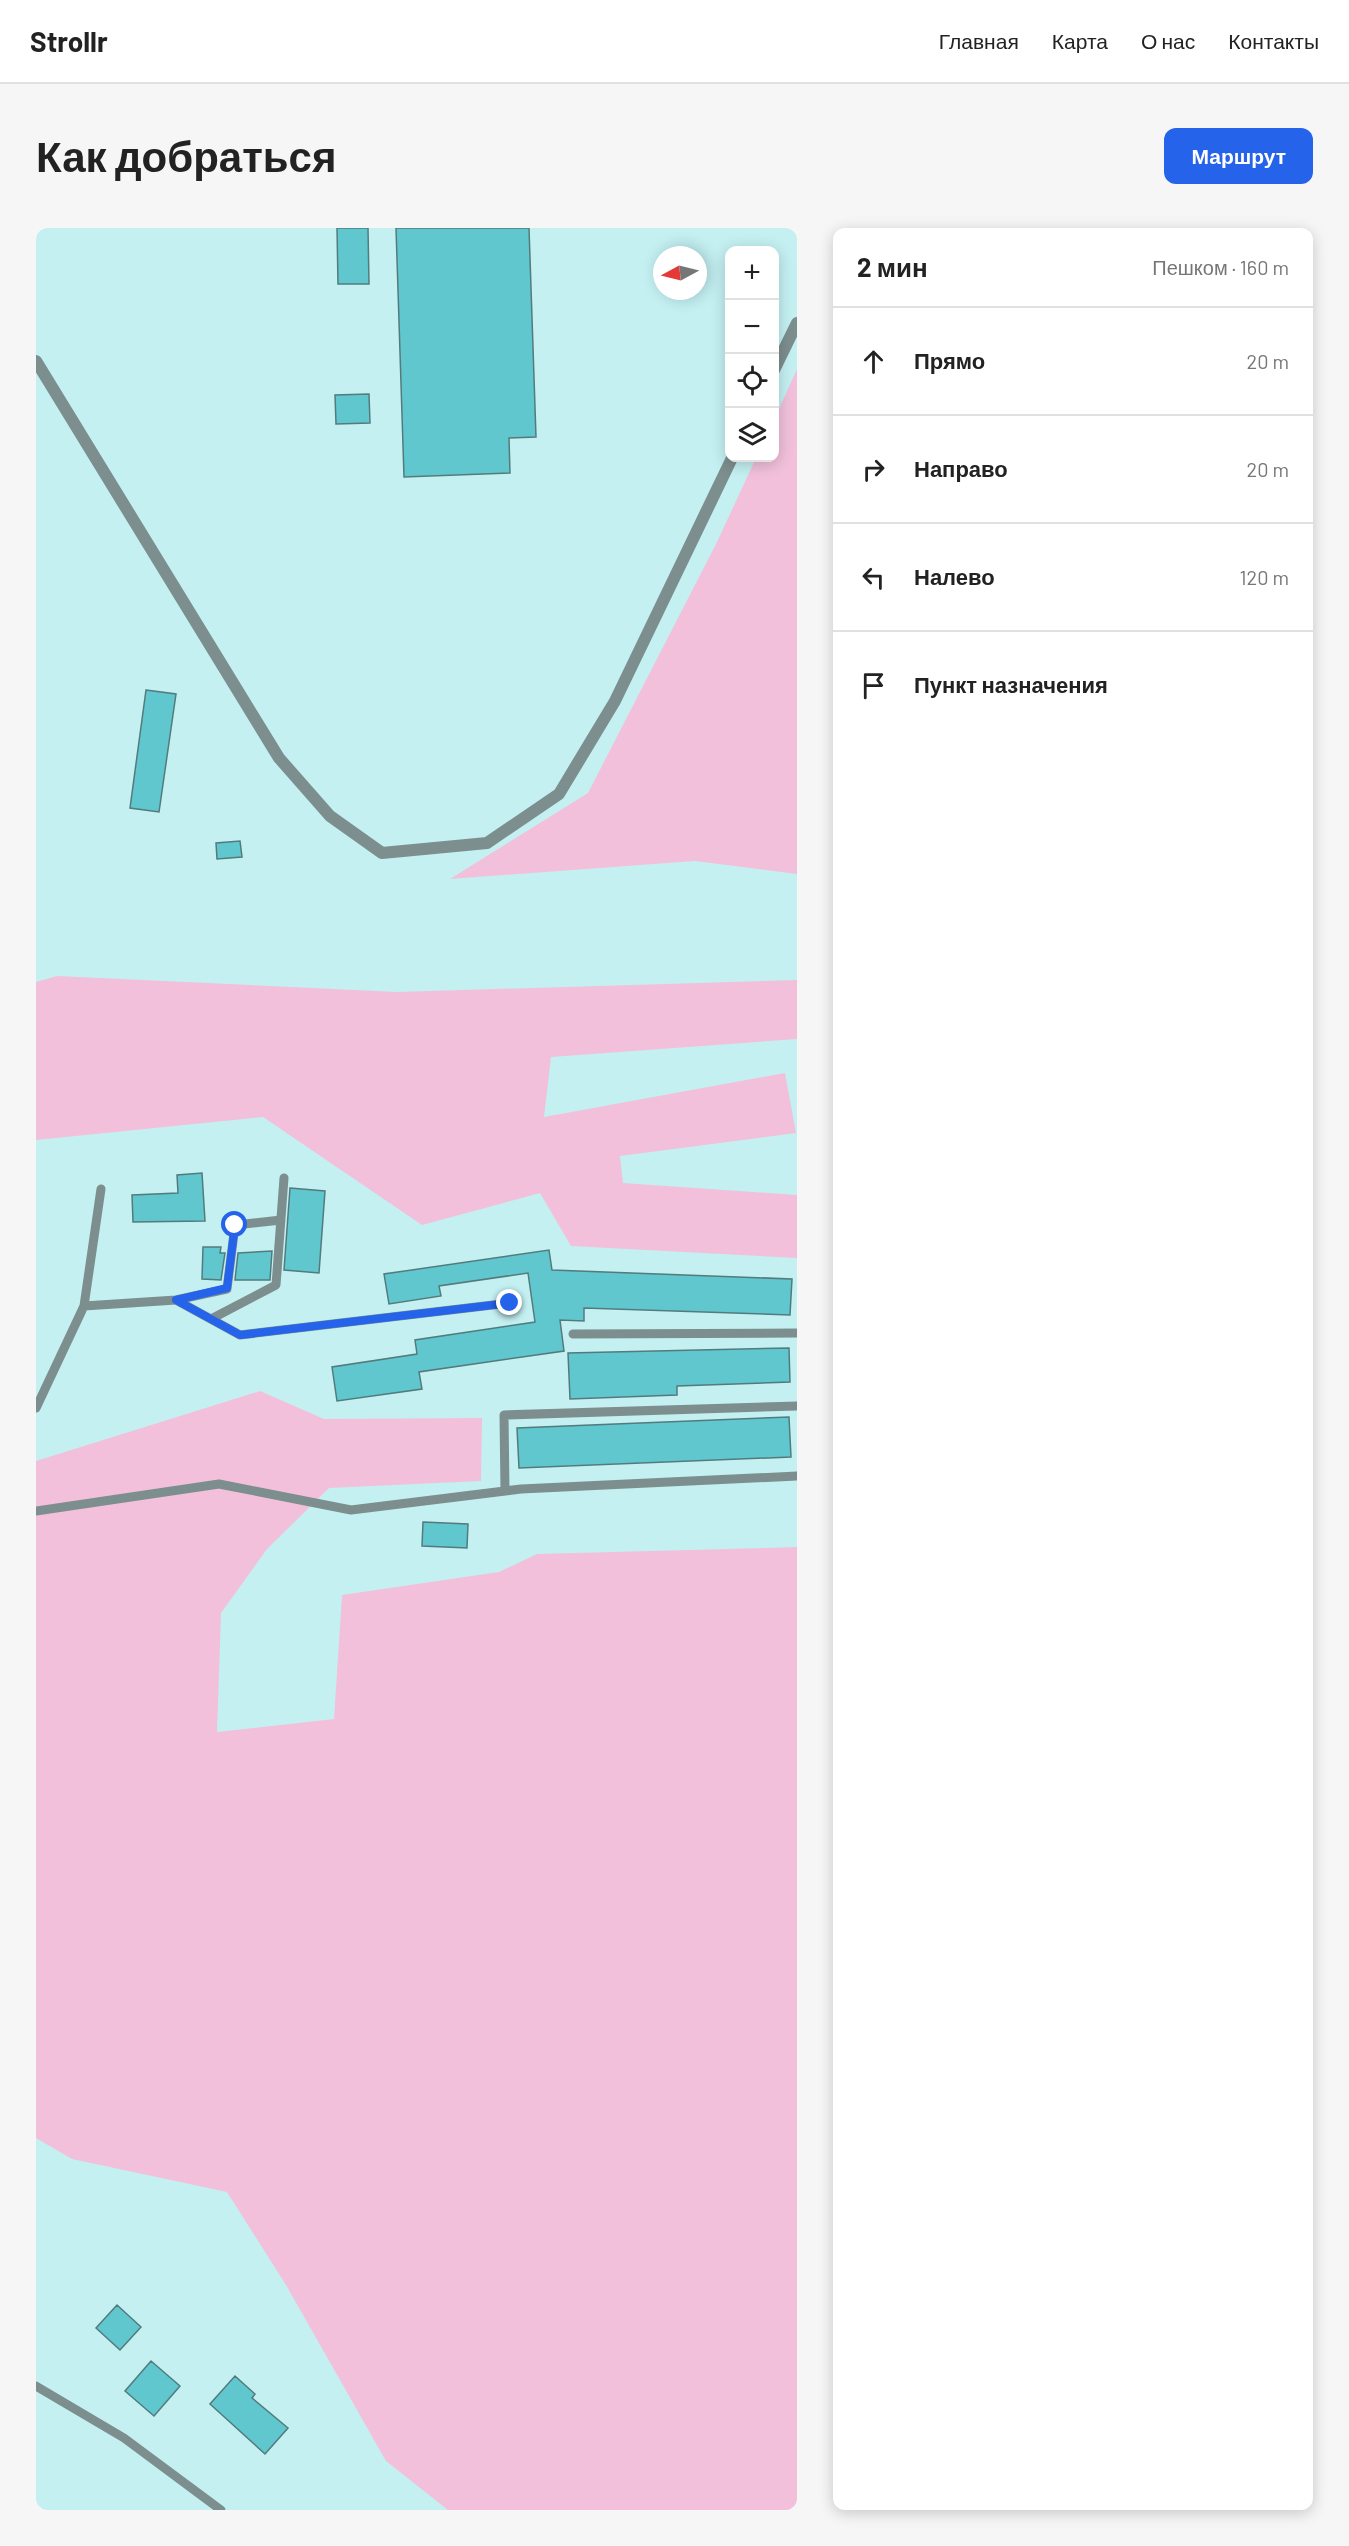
<!DOCTYPE html>
<html lang="ru">
<head>
<meta charset="utf-8">
<style>
  :root { --surface:#fff; --page:#f6f6f6; --text:#222; --muted:#767676; --line:#e0e0e0; --accent:#2563eb }
  body { margin:0; font-family:Barlow,sans-serif; background:var(--page); color:var(--text) }
  .controls { position:absolute; right:18px; top:18px; display:grid; overflow:hidden; border-radius:12px; box-shadow:0 3px 15px #0003 }
  .controls button { width:54px; height:54px; display:grid; place-items:center; padding:0; border:0; border-bottom:2px solid var(--line); background:var(--surface); color:var(--text); font:30px sans-serif }
  .compass { position:absolute; left:617px; top:18px; width:54px; height:54px; border-radius:50%; background:var(--surface); box-shadow:0 3px 15px #0003; rotate:263deg }
  .stop { position:absolute; width:18px; height:18px; margin:-14px; border:4px solid #2563eb; border-radius:50%; background:#fff }
  .stop.end { background:#2563eb; border-color:#fff; box-shadow:0 2px 6px #0008 }
  .list { margin:0; padding:0; list-style:none }
  h2 { display:flex; justify-content:space-between; align-items:center; height:78px; margin:0; padding:0 24px; font-size:26px }
  h2 small { font-size:20px; font-weight:400; color:var(--muted) }
  .list li { display:grid; grid-template-columns:39px 1fr auto; gap:18px; align-items:center; box-sizing:border-box; height:108px; padding:0 24px; border-top:2px solid var(--line) }
  .list b { display:block; font-size:22px; white-space:nowrap }
  .list em { font-size:20px; font-style:normal; color:var(--muted) }
  .icon { flex:none; width:33px; height:33px; fill:none; stroke:currentColor; stroke-width:2; stroke-linecap:round; stroke-linejoin:round }
  .map { position:relative; flex:none; width:761px; height:2282px; overflow:hidden; border-radius:12px }
  header { display:flex; align-items:center; gap:36px; box-sizing:border-box; height:84px; padding:0 30px; background:var(--surface); border-bottom:2px solid var(--line) }
  header strong { font-size:28px }
  nav { display:flex; gap:33px; margin-inline-start:auto; font-size:21px }
  .intro { display:flex; align-items:center; justify-content:space-between; box-sizing:border-box; height:144px; padding:0 36px }
  h1 { margin:0; font-size:42px }
  .button { padding:15px 27px; border-radius:12px; background:var(--accent); color:#fff; font-size:21px; font-weight:700 }
  main { display:flex; gap:36px; padding:0 36px }
  aside { flex:1; background:var(--surface); border-radius:12px; box-shadow:0 3px 15px #0003 }
  .map>svg:first-child { display:block }
  .green { fill:#f2c0db }
  .building { fill:#5fc7cd; stroke:#537b7d; stroke-width:1.5 }
  .lines { fill:none; stroke-linecap:round; stroke-linejoin:round }
  .lane { stroke:#7d8e8f; stroke-width:9 }
  .street { stroke:#7d8e8f; stroke-width:12 }
  .route { stroke:#2563eb; stroke-width:8 }
</style>
</head>
<body>
<header>
<strong>Strollr</strong>
<nav><a>Главная</a><a>Карта</a><a>О нас</a><a>Контакты</a></nav>
</header>
<div class="intro"><h1>Как добраться</h1><a class="button">Маршрут</a></div>
<main>
<div class="map">
<svg width="761" height="2282" viewBox="0 0 761 2282">
  <rect width="100%" height="100%" fill="#c4f0f2"/>
  <path class="green" d="M761,141V646L659,633L414,651L552,565L680,316L720,230H738L739,190Z
    M21,748L361,764L761,752V811L515,829L508,889L749,845L760,905L584,928L587,955L761,967V1030L535,1018L504,965L386,997L227,889L0,912V754Z
    M224,1163L288,1191L446,1190L445,1253L293,1260L231,1321L185,1385L181,1504L298,1491L306,1367L463,1344L501,1326L761,1319V2282H412L350,2233L250,2057L191,1964L36,1931L0,1910V1233Z"/>
  <path class="building" d="M301,0H332L333,56H302Z
    M360,0H493L500,209L473,210L474,245L368,249Z
    M333,166L334,195L300,196L299,167Z
    M110,462L140,466L123,584L94,580Z
    M204,613L206,629L181,631L180,615Z
    M166,945L169,993L97,994L96,967L142,965L141,947Z
    M254,960L289,963L283,1045L248,1042Z
    M167,1019H185L184,1025H189L185,1052L166,1051Z
    M513,1022L516,1042L756,1051L754,1087L548,1080V1093L524,1092L528,1123L383,1144L386,1161L301,1173L296,1139L381,1126L379,1112L499,1094L492,1045L403,1058L405,1068L353,1076L348,1046Z
    M236,1023L234,1052H199L202,1025Z
    M753,1120L754,1154L641,1158V1167L534,1171L532,1125Z
    M753,1189L755,1229L483,1240L481,1200Z
    M387,1294L432,1296L431,1320L386,1318Z
    M81,2077L105,2099L84,2122L60,2100Z
    M115,2133L144,2158L118,2188L89,2163Z
    M199,2148L219,2166L216,2170L252,2200L229,2226L174,2176Z"/>
  <g class="lines">
    <path class="lane" d="M140,1072L191,1061L199,997L245,992
      M48,1078L65,961
      M175,1091L240,1057L248,950
      M537,1106L761,1105
      M0,1180L48,1078L140,1072L204,1107L474,1075
      M469,1263L468,1187L761,1178
      M0,1283L183,1256L315,1282L485,1261L761,1248
      M0,2158L88,2210L185,2282"/>
    <path class="street" d="M0,133L243,530L294,588L346,625L451,615L523,566L579,473L696,230
      M738,142L761,95"/>
  </g>
  <g class="lines">
    <path class="route" d="M199,997L191,1060L140,1072L204,1107L474,1075"/>
  </g>
</svg>
<div class="controls">
<button>+</button>
<button>−</button>
<button><svg class="icon" aria-label="locate" viewBox="0 0 24 24"><circle cx="12" cy="12" r="6"/><path d="M12 2v4M12 18v4M2 12h4M18 12h4"/></svg></button>
<button><svg class="icon" aria-label="layers" viewBox="0 0 24 24"><path d="M12 4l9 5-9 5-9-5zM3 14l9 5 9-5"/></svg></button>
</div>
<svg class="compass" viewBox="-18 -18 36 36"><path d="M0-13l5 13h-10z" fill="#e53935"/><path d="M0 13l5-13h-10z" fill="#767676"/></svg>
<div class="stop" style="left:199px;top:997px"></div>
<div class="stop end" style="left:474px;top:1075px"></div>
</div>
<aside>
<h2>2 мин<small>Пешком · 160 m</small></h2>
<ul class="list">
<li><svg class="icon" aria-label="ahead" viewBox="0 0 24 24"><path d="M12 20V5M6 11l6-6 6 6"/></svg><div><b>Прямо</b></div><em>20 m</em></li>
<li><svg class="icon" aria-label="right" viewBox="0 0 24 24"><path d="M7 20v-9h11M14 6l5 5-5 5"/></svg><div><b>Направо</b></div><em>20 m</em></li>
<li><svg class="icon" aria-label="left" viewBox="0 0 24 24"><path d="M17 20v-9H6M10 6l-5 5 5 5"/></svg><div><b>Налево</b></div><em>120 m</em></li>
<li><svg class="icon" aria-label="arrive" viewBox="0 0 24 24"><path d="M6 21V4h12l-3 4 3 4H6"/></svg><div><b>Пункт назначения</b></div></li>
</ul>
</aside>
</main>
</body>
</html>
